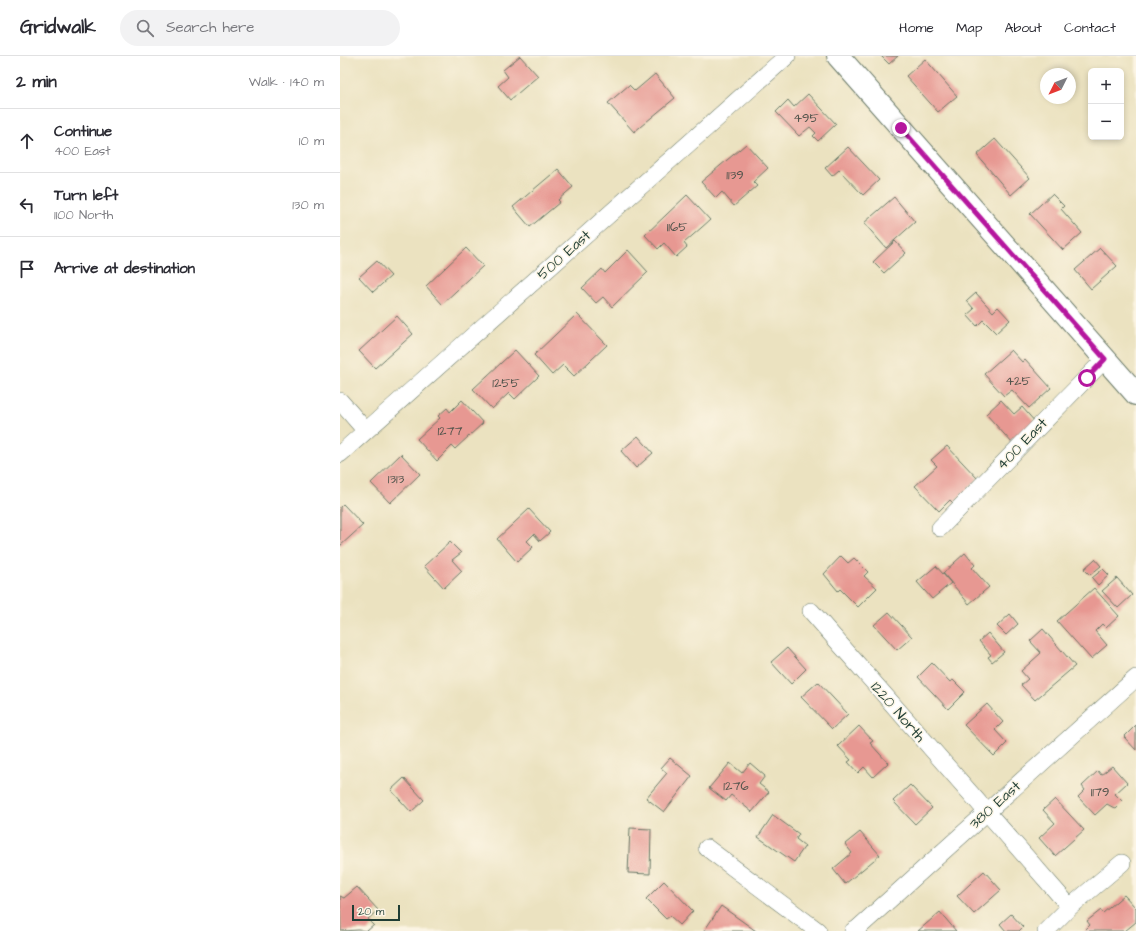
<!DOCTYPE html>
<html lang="en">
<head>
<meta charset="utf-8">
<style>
  :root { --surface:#fff; --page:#f2f2f3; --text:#2b2b33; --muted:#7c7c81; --line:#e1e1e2 }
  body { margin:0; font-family:"Architects Daughter",sans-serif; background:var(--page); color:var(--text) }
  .controls { position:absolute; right:12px; top:12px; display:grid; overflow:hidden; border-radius:6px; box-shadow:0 2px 6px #0003 }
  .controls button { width:36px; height:36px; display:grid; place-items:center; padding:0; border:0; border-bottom:1px solid var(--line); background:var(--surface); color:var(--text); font:20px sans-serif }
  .compass { position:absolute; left:700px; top:12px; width:36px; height:36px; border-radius:50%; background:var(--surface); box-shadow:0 2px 6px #0003; rotate:228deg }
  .scale { position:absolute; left:12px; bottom:10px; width:48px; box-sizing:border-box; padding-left:4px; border:2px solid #1f3d34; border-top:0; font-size:11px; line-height:14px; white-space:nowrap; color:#1f3d34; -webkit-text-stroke:3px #fcf5e5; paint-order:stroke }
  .stop { position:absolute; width:12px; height:12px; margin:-9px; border:3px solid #b5179e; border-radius:50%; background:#fff }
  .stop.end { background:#b5179e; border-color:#fff; box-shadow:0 1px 4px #0008 }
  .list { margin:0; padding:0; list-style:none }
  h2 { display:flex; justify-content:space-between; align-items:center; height:52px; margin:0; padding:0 16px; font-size:17px }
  h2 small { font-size:13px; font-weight:400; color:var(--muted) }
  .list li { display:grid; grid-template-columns:26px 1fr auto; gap:12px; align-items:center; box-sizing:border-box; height:64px; padding:0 16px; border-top:1px solid var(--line) }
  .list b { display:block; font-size:15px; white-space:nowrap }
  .list p { margin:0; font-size:13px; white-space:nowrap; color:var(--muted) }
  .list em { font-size:13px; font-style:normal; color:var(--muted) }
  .icon { flex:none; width:22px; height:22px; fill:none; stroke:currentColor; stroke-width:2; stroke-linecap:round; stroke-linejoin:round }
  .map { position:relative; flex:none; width:796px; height:875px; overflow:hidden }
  header { display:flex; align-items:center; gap:24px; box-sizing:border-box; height:56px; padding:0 20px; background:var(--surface); border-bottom:1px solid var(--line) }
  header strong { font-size:19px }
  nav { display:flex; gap:22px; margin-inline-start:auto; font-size:14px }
  .search { width:280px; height:36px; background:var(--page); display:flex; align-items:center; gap:10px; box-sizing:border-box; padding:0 14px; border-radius:22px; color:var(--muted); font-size:15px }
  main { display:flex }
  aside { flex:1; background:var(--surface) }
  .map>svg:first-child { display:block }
  .building { fill:#e79892 }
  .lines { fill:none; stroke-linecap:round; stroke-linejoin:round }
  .street-casing { stroke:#667765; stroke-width:18 }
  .secondary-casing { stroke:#667765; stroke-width:24 }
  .street { stroke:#fff; stroke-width:17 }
  .secondary { stroke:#fff; stroke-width:22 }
  .route { stroke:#b5179e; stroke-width:5 }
  .labels { text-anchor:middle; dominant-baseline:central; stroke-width:3; stroke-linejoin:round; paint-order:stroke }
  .number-label { font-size:13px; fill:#51544c }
  .street-label { font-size:15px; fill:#1f3d34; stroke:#fcf5e5 }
</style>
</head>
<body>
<header>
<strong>Gridwalk</strong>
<div class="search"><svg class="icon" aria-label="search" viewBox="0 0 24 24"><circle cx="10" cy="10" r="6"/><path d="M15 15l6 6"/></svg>Search here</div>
<nav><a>Home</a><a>Map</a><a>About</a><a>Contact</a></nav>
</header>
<main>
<aside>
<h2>2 min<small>Walk · 140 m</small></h2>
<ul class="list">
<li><svg class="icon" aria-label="ahead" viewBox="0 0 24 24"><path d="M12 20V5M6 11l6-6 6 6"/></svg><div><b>Continue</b><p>400 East</p></div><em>10 m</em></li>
<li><svg class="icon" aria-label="left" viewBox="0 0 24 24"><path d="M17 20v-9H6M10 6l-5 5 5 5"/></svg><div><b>Turn left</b><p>1100 North</p></div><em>130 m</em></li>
<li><svg class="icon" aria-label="arrive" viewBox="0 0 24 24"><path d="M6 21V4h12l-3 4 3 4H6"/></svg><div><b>Arrive at destination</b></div></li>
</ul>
</aside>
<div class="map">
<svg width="796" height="875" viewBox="0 0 796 875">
  <rect width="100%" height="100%" fill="#fcf5e5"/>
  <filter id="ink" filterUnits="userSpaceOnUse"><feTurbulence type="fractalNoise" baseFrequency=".025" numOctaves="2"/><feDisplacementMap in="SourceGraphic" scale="8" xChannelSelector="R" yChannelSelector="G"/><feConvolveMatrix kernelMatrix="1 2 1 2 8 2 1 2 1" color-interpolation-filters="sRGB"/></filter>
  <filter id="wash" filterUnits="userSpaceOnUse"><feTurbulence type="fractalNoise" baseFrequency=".012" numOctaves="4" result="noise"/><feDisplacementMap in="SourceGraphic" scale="16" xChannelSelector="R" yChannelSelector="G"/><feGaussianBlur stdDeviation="0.9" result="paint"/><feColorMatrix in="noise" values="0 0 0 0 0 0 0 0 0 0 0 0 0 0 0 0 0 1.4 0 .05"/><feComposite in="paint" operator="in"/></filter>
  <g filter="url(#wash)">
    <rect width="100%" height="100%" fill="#ebe2c0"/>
    <g id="blocks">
      <path class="building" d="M180,0L198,20L170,44L158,30L168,21L163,14Z
        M541,0H558L549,8Z
        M585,3L617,40L598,56L566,20Z
        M315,18L335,42L294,76L268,47L289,29L295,35Z
        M468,38L496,68L478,85L473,80L476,77L470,71L459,80L436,56L448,44L454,51Z
        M655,83L690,122L671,139L637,99Z
        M406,88L428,112L413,126L417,130L394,150L382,136L376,142L361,126Z
        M508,91L539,124L523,139L499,114L492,120L485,112Z
        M218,113L233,131L218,144L220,146L190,171L173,151Z
        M712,138L724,150L721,153L742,177L723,194L690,158Z
        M347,139L370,164L344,187L347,191L336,201L324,187L318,193L305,179Z
        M554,141L575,166L546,192L524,167Z
        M555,185L566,197L544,217L533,206Z
        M126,192L143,210L102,248L86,230Z
        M760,192L777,210L751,233L735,214Z
        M288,194L308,216L272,251L263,241L256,247L242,232L262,213L265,217Z
        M37,205L51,220L33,236L19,221Z
        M636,237L653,256L658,251L670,264L656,277L643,264L637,270L627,259L634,253L627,245Z
        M237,258L267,289L234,320L223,309L212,319L194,299Z
        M57,260L73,278L35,312L19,295Z
        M175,294L199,320L175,343L169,337L152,353L133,333Z
        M671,294L682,306L685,303L711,332L689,352L672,334L664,340L644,318Z
        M122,344L143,367L115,393L112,390L97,405L77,383L100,362L98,360L107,352L110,356Z
        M661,344L674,358L682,351L696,367L673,388L646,358Z
        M298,380L313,397L296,412L281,395Z
        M607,390L638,423L613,447L610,444L599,455L575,430L597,410L591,404Z
        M61,398L80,418L50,447L31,427Z
        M3,448L23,469L0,490V451Z
        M189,453L210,476L200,485L194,478L187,485L193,491L177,506L157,483Z
        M110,486L121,497L112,504L122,515L104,532L84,510Z
        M625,497L635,509L632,512L649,531L629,548L603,517Z
        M501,500L508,507L514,502L528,516L524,520L537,532L518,551L500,533L498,535L484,518Z
        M755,503L761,510L750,519L744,513Z
        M596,510L611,527L592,543L577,526Z
        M763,513L769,519L758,529L752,522Z
        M777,522L792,539L778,552L762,535Z
        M754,532L779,560L766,572L762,568L755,575L767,589L751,603L717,565Z
        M549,556L572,581L557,594L534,569Z
        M670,558L678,568L666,579L657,570Z
        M703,573L735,610L695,644L681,629L688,623L681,615L701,597L690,585Z
        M648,577L664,596L652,606L648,601L651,599L639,585Z
        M447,592L466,613L451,628L431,606Z
        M592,607L610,626L613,624L625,636L608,653L578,621Z
        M478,626L508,658L492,673L461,641Z
        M647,648L663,666L655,674L667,687L654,700L624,669Z
        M796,669V694L784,681Z
        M519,670L533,685L530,687L548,707L533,721L524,711L518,717L508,706L511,704L498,690Z
        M330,702L352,720L324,756L306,742L327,717L321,712Z
        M390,707L402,717L410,707L425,720L419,728L429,736L412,756L391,739L386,745L369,732Z
        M772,710L787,727L775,738L783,746L776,753L767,748L755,759L738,741L745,734L742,730L758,715L761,719Z
        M64,722L84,744L71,756L51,734Z
        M570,729L592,752L575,768L553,745Z
        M715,743L744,774L715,800L699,782L715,767L703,754Z
        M433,759L459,778L456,783L465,790L454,806L418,781Z
        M290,772L311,773L310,818L288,817Z
        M520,776L540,799L505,828L493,813L512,797L505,788Z
        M644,815L661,834L634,858L617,840Z
        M324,825L353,855L340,869L330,860L326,863L306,843Z
        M17,831L38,854L28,863L34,869L27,875L19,874L1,875L0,840L4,842Z
        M784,839L796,852V866L785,875H744L750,869L747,865L761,854L763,857Z
        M381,850L416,875H364Z
        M600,856L616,875H578Z
        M671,858L683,871L679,875H666L660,868Z"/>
    </g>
  </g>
  <g filter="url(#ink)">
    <use href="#blocks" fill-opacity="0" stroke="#667765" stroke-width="1"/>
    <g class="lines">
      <g class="street-casing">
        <path id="street" d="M0,345L26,375
          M0,398L447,0
          M600,472L765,303
          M471,555L730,851L706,875
          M367,792L478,875
          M730,851L782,807
          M513,875L517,873L796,622"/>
      </g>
      <g class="secondary-casing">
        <path id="secondary" d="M498,0L796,338"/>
      </g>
      <use href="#street" class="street"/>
      <use href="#secondary" class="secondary"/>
    </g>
  </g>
  <g class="lines" filter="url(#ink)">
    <path class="route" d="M561,72L765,303L747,322"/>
  </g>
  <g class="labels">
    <g class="number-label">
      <text x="466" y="62">495</text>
      <text x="395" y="119">1139</text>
      <text x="337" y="171">1165</text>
      <text x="678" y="325">425</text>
      <text x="166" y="327">1255</text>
      <text x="110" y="375">1277</text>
      <text x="56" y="423">1313</text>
      <text x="396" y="730">1276</text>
      <text x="760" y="736">1179</text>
    </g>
    <g class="street-label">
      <text transform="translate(224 199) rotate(-42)">500 East</text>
      <text transform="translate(682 388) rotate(-46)">400 East</text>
      <text transform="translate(558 656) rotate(49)">1220 North</text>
      <text transform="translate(655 749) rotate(-42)">380 East</text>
    </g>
  </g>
</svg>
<div class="controls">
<button>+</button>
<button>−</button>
</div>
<svg class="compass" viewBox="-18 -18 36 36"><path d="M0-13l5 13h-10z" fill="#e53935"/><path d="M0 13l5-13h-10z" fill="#7c7c81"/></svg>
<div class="scale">20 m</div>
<div class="stop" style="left:747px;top:322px"></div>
<div class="stop end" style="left:561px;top:72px"></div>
</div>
</main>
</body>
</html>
